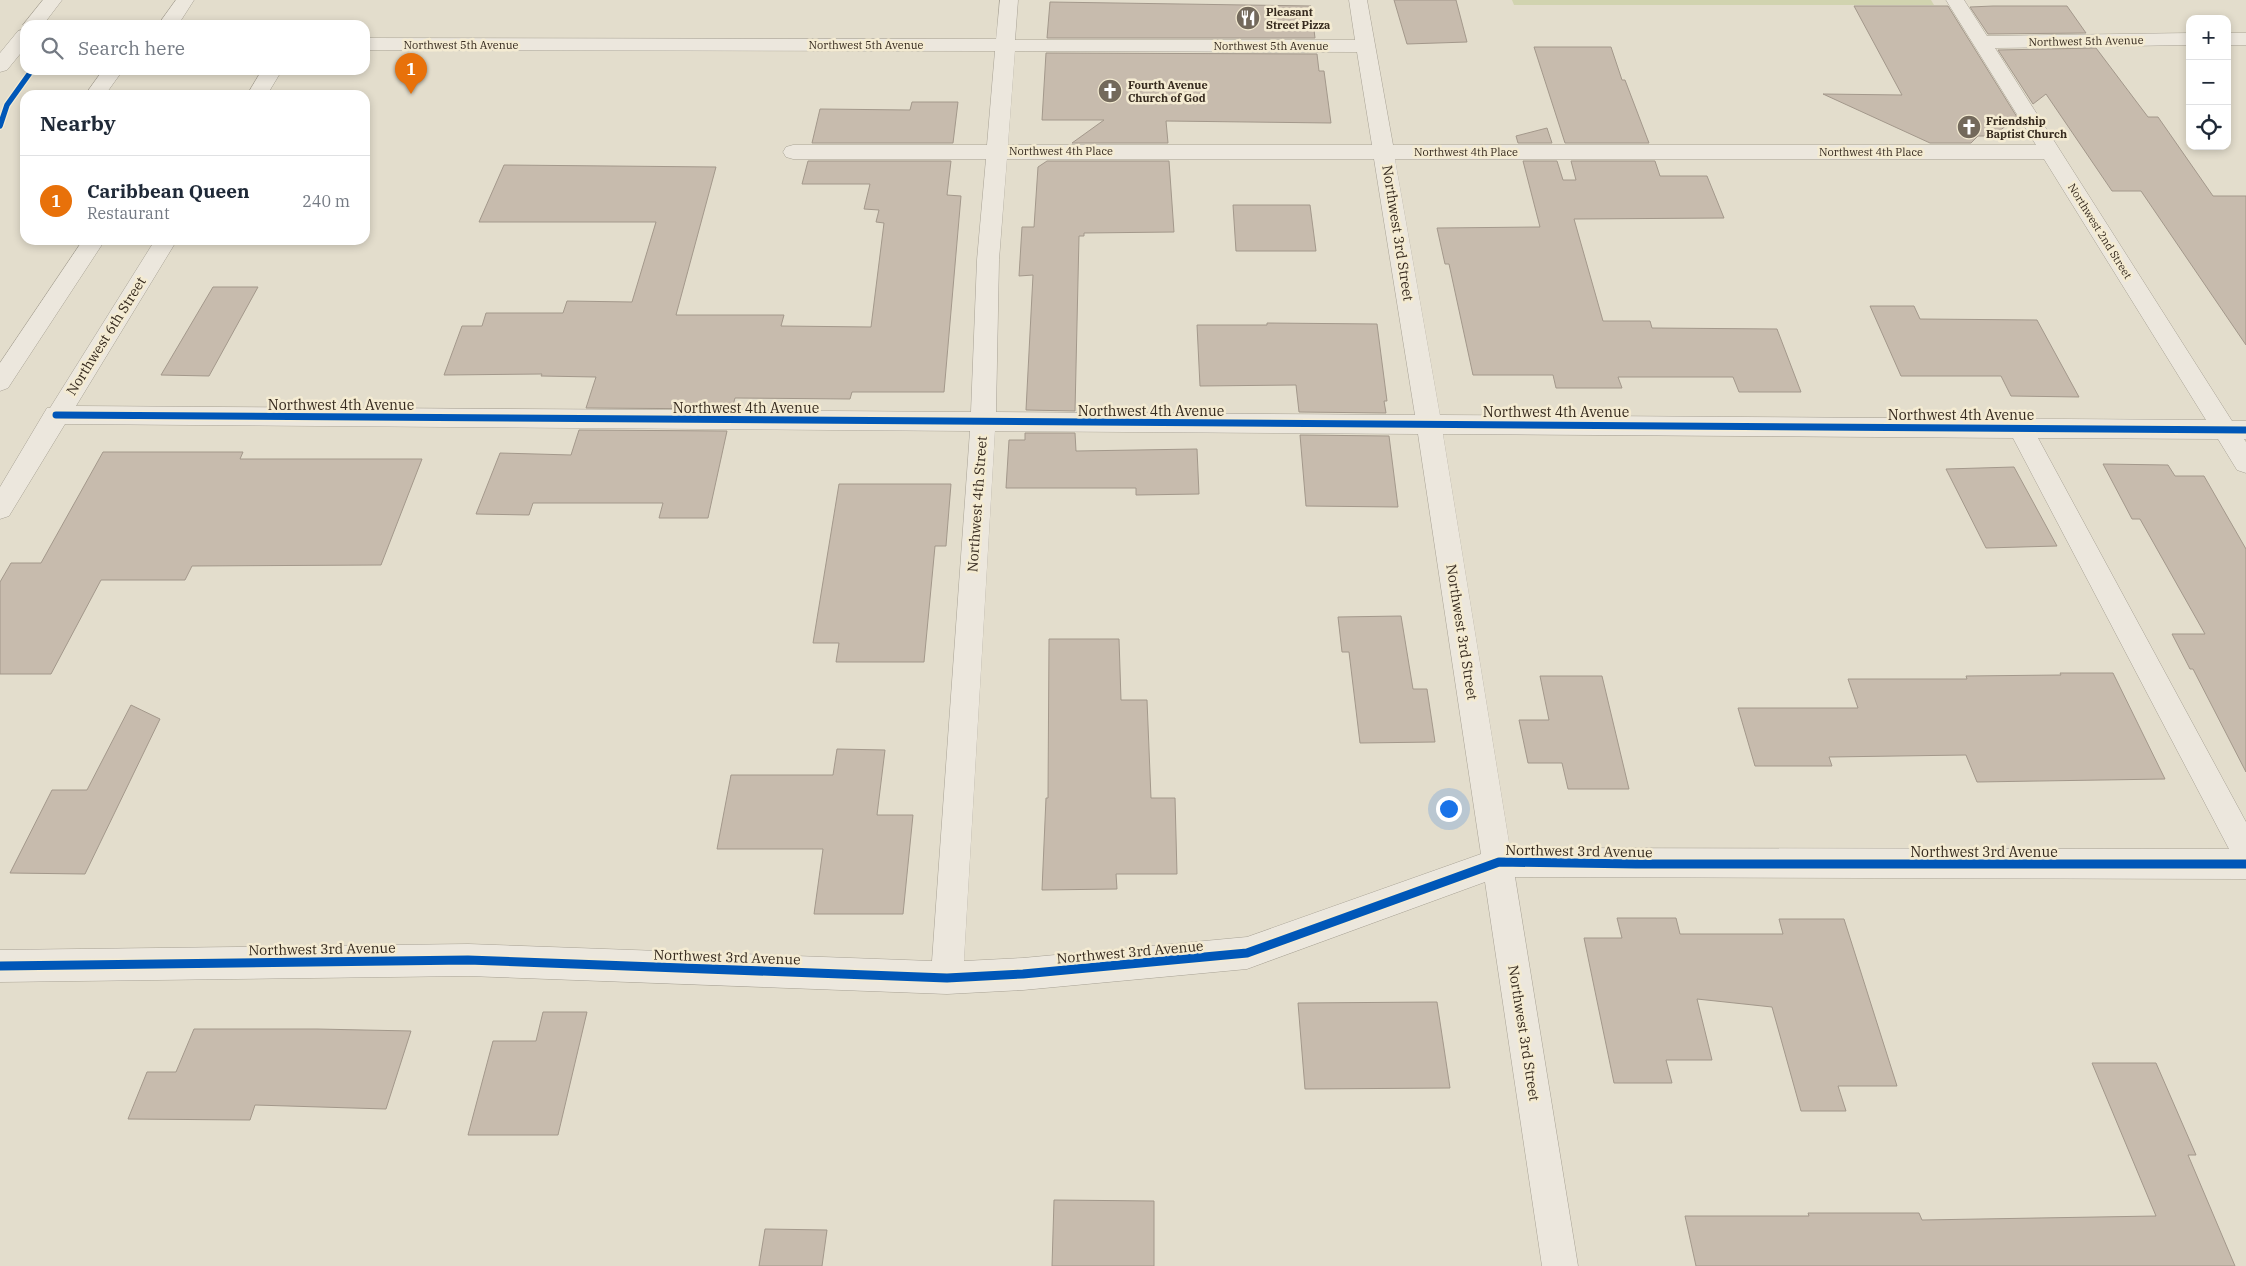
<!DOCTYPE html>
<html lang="en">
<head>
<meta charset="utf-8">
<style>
  :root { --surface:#fff; --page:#f6f6f7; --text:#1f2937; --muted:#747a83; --line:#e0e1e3; --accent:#d93025 }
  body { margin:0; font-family:"IBM Plex Serif",serif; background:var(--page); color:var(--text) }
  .controls { position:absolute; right:15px; top:15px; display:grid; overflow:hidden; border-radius:10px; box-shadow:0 2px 8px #0003 }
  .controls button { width:45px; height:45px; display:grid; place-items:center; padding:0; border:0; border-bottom:1px solid var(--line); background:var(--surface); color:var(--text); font:25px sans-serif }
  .you { position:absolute; left:1448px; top:808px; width:18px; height:18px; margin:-12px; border:4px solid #fff; border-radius:50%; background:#1a73e8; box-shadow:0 0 0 8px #1a73e833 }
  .badge { display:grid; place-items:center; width:32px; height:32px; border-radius:50%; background:var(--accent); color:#fff; font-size:16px; font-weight:700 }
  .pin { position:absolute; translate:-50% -41px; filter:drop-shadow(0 1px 2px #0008) }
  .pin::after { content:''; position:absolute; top:26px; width:18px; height:15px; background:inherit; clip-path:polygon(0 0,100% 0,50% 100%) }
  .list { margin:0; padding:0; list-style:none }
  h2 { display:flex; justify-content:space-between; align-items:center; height:65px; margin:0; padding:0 20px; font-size:21px }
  h2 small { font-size:16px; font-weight:400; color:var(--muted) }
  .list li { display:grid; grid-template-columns:32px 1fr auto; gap:15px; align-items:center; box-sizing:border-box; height:90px; padding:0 20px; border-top:1px solid var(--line) }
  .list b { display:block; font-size:19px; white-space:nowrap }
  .list p { margin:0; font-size:16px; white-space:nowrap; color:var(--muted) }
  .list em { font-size:16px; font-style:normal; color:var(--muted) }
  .icon { flex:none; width:28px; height:28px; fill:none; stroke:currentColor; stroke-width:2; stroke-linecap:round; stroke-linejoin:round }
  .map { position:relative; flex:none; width:2246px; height:1266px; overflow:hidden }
  .search { position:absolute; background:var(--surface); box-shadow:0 2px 8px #0003; left:20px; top:20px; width:350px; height:55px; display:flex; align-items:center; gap:12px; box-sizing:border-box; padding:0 18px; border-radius:15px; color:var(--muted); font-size:19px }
  .panel { position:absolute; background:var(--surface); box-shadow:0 2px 8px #0003; left:20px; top:90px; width:350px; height:155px; border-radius:15px }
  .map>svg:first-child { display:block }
  .green { fill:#d1d3af }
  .building { fill:#c7bbad; stroke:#a3988b }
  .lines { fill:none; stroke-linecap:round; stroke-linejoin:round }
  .minor-casing { stroke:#a8a295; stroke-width:1 }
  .minor { fill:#ece7dd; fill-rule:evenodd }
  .cycleway-far2-casing { stroke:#f4ebd2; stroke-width:8 }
  .cycleway-far1-casing { stroke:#f4ebd2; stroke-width:10 }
  .cycleway-casing { stroke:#f4ebd2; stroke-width:12 }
  .cycleway-far2 { stroke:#0057b8; stroke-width:5.5 }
  .cycleway-far1 { stroke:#0057b8; stroke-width:7 }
  .cycleway { stroke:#0057b8; stroke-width:9 }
  .labels { text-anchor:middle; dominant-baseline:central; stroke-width:5; stroke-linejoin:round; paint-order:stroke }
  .far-poi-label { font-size:11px; font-weight:bold; fill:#362a1e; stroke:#f4ebd2; text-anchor:start }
  .far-street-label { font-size:11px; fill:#362a1e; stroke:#f4ebd2 }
  .street-label { font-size:14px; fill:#362a1e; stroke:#f4ebd2 }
</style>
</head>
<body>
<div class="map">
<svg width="2246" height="1266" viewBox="0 0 2246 1266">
  <rect width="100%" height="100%" fill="#e3ddcc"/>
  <path class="green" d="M1512,0H1931L1934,5H1514Z"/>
  <path class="building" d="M1394,0H1456L1467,42L1407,44Z
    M1050,2L1311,6L1315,38H1047Z
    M1854,6H1948L2017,117L1993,136H1978L1971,143H1930L1823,94L1902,95Z
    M1993,6H2067L2086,33L1988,34L1970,7Z
    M1534,47H1611L1622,80H1625L1649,143H1565Z
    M2096,48L2148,117H2158L2213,196H2246V345L2141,191H2112L2046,94L2033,104L1998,50Z
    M1046,53L1317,54L1319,71H1324L1331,123L1166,121L1168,143H1072L1104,120H1042Z
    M912,102H958L953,143H812L820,109L910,110Z
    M1547,128L1552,143H1518L1516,136Z
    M808,161H951L947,195L961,196L944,392H852L850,399L735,398L732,409L586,408L596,377L541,376L542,374L444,375L462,326H482L486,313H563L567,301L632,302L656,222H479L504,165L716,167L676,315H784L781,326L871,327L884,223L876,222L879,210L864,209L870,184H802Z
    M1047,161H1169L1174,232L1084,233V236H1079L1075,411L1026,410L1033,275L1019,276L1022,227H1034L1038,167Z
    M1523,161H1557L1563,180H1576L1571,161H1655L1660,176H1707L1724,218L1574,219L1603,321H1650L1652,328L1777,329L1801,392H1739L1733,377H1618L1622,388H1556L1553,375H1473L1449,264H1445L1437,228L1540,227Z
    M1233,205H1310L1316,251H1236Z
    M213,287H258L209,376L161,375Z
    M1870,306H1914L1920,319L2037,320L2079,397L2011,396L2001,376H1901Z
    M1267,323L1377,324L1387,401H1384L1386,413L1299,412L1296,385L1200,386L1197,325H1267Z
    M579,430L727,431L708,518H659L663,503H533L529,515L476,514L500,453L571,455Z
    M1025,433H1075L1076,451L1197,449L1199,494L1136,495V488H1006L1009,440H1025Z
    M1300,435L1389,436L1398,507L1306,506Z
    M103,452H243L240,459H422L381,565L192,566L185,580H101L51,674H0V582L11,563H41Z
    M2103,464L2168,465L2175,476H2204L2246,549V772L2193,669H2190L2172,634H2205L2140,519H2132Z
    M2014,467L2057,546L1986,548L1946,469Z
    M839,484H951L946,546H935L924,662H836L839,643H813Z
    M1401,616L1413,689H1427L1435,742L1360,743L1349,652H1342L1338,617Z
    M1049,639H1119L1121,700H1147L1151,798H1175L1177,874H1116L1117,889L1042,890L1046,798H1048Z
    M2060,673H2113L2165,779L1977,782L1966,755L1829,757L1832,766H1755L1738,708H1858L1848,679H1967L1966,676L2061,675Z
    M1540,676H1602L1629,789H1568L1562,763H1528L1519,720H1549Z
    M131,705L160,719L85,874L10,873L52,790H87Z
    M837,749L885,750L877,815H913L903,914H814L823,849H717L731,775H833Z
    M1617,918H1676L1680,934H1783L1779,919H1844L1897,1086H1838L1846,1111H1801L1772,1007L1697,999L1712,1060H1666L1672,1083H1614L1584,938H1622Z
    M1437,1002L1450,1088L1305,1089L1298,1003Z
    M543,1012H587L558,1135H468L493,1041H536Z
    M194,1029H317L411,1031L386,1109L255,1105L250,1120L128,1119L147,1072H176Z
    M2092,1063H2156L2196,1155H2188L2235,1266H1696L1685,1216H1809L1808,1213H1919L1922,1220L2156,1216Z
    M1054,1200L1154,1201V1266H1052Z
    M765,1229L827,1230L822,1266H759Z"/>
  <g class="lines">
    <g class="minor-casing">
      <path id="minor" d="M43,0H62L43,25H25V27L23,25Z
        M176,0H194L178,25H158Z
        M1000,0H1018L1015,40H1355L1349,0H1367L1393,145H2036L1946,0H1964L1987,36L2190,33V45L1995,48L2232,421H2246V439H2244L2246,442V473L2237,470L2218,439L2038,438L2246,822V879L1515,877L1578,1266H1542L1485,882L1247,969L1023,990L947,994L468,976L0,982V950L468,944L932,961L970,431L65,424L9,516L0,519V487L47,408H50L155,240H177L76,406L971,412L977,260L986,159H793L786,157L783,152L786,147L793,145H987L995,51L365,50V38L996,39ZM1015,51L1357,52L1372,145H1008ZM1007,159H1374L1415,415L996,412L999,260ZM1395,159H2044L2206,420L1440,415ZM995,431L1418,434L1481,854L1247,937L1023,958L964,961ZM1443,434L2013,438L2229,849L1510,848Z
        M25,29V48L7,70L0,72V53L18,31Z
        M2227,33H2246V45H2227Z
        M103,70H123L105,95H85Z
        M262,70H282L267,95H247Z
        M83,240H105L8,388L0,391V363Z"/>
    </g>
    <use href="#minor" class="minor"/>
    <g class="cycleway-far2-casing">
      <path id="cycleway-far2" d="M0,126L7,105L32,70"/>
    </g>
    <g class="cycleway-far1-casing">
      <path id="cycleway-far1" d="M56,415L2246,430"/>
    </g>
    <g class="cycleway-casing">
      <path id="cycleway" d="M0,966L468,960L947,978L1023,974L1247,953L1499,862L1636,864H2246"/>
    </g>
    <use href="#cycleway-far2" class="cycleway-far2"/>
    <use href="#cycleway-far1" class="cycleway-far1"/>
    <use href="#cycleway" class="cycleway"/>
  </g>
  <defs>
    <g id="restaurant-disc" transform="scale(1.25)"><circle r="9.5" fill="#73695b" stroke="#f4ebd2"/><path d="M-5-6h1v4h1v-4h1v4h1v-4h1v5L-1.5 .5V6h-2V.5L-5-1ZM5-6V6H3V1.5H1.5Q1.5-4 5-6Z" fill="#fff"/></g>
    <g id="church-disc" transform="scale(1.25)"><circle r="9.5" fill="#73695b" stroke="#f4ebd2"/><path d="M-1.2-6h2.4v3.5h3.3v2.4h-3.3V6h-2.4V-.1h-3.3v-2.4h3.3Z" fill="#fff"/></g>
  </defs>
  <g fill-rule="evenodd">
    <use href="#restaurant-disc" x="1248" y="18"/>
    <use href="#church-disc" x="1110" y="91"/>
    <use href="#church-disc" x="1969" y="127"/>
  </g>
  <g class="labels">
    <g class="far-poi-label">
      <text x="1266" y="12">Pleasant<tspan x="1266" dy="13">Street Pizza</tspan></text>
      <text x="1128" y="85">Fourth Avenue<tspan x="1128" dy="13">Church of God</tspan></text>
      <text x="1986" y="121">Friendship<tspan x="1986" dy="13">Baptist Church</tspan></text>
    </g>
    <g class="far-street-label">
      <text transform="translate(2086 41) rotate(-1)">Northwest 5th Avenue</text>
      <text x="461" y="45">Northwest 5th Avenue</text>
      <text x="866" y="45">Northwest 5th Avenue</text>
      <text x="1271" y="46">Northwest 5th Avenue</text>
      <text x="1061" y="151">Northwest 4th Place</text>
      <text x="1466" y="152">Northwest 4th Place</text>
      <text x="1871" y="152">Northwest 4th Place</text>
      <text transform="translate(2100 231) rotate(58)">Northwest 2nd Street</text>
    </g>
    <g class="street-label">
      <text transform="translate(1398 233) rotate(81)">Northwest 3rd Street</text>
      <text transform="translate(106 336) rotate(-58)">Northwest 6th Street</text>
      <text x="341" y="405">Northwest 4th Avenue</text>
      <text x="746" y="408">Northwest 4th Avenue</text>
      <text x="1151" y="411">Northwest 4th Avenue</text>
      <text x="1556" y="412">Northwest 4th Avenue</text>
      <text x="1961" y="415">Northwest 4th Avenue</text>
      <text transform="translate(977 504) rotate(-86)">Northwest 4th Street</text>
      <text transform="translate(1462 632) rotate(81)">Northwest 3rd Street</text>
      <text transform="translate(1579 851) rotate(1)">Northwest 3rd Avenue</text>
      <text x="1984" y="852">Northwest 3rd Avenue</text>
      <text transform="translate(322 949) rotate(-1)">Northwest 3rd Avenue</text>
      <text transform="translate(1130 952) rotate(-5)">Northwest 3rd Avenue</text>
      <text transform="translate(727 957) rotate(2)">Northwest 3rd Avenue</text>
      <text transform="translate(1524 1033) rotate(81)">Northwest 3rd Street</text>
    </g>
  </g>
</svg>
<div class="controls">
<button>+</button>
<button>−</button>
<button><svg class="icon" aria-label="locate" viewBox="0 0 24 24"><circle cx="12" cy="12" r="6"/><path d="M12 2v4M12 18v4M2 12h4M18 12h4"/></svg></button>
</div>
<div class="you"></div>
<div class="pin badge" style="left:411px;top:94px;background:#e8710a">1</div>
<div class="search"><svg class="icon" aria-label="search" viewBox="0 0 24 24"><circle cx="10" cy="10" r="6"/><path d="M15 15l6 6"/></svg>Search here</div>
<section class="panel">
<h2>Nearby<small></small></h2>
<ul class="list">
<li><span class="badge" style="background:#e8710a">1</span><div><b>Caribbean Queen</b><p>Restaurant</p></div><em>240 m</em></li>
</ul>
</section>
</div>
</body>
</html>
